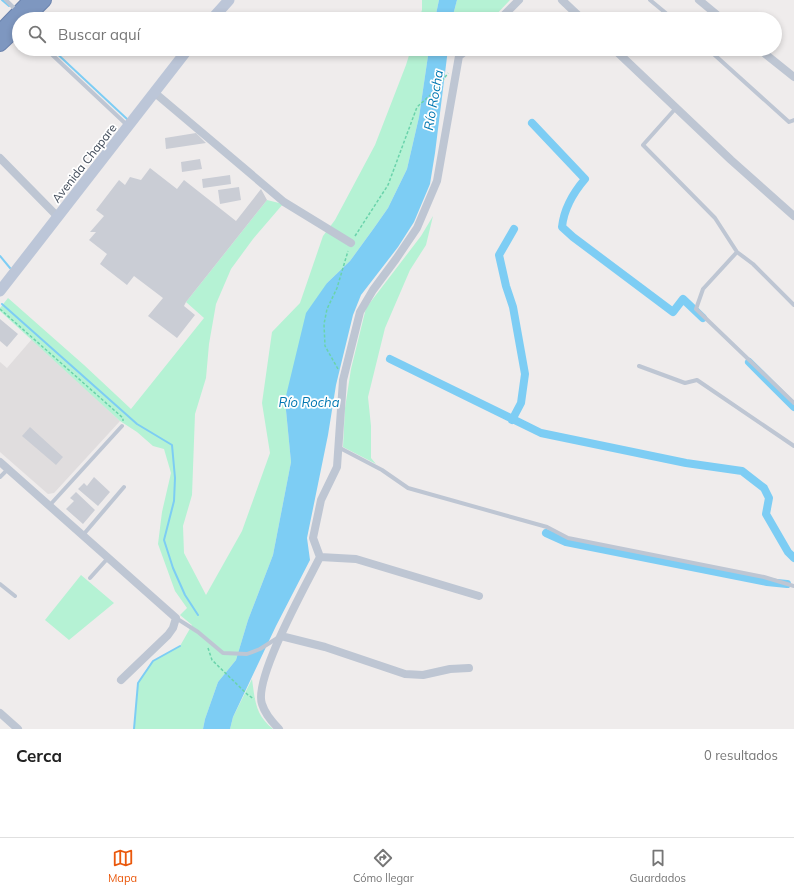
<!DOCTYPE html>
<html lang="es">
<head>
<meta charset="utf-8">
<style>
  :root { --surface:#fff; --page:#f2f2f2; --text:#222; --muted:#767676; --line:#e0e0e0; --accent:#ea580c }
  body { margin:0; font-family:Mulish,sans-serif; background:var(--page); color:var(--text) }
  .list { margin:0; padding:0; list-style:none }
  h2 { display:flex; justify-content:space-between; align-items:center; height:52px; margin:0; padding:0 16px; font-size:17px }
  h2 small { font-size:13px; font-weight:400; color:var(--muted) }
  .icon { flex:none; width:22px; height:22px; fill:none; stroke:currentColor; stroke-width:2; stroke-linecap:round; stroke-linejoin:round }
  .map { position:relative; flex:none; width:794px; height:729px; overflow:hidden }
  .search { position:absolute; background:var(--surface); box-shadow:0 2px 6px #0003; left:12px; right:12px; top:12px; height:44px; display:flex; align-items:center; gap:10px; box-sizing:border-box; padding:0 14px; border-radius:22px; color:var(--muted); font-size:15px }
  .sheet { height:108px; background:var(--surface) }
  nav { display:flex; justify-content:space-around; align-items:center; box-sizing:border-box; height:56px; border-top:1px solid var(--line); background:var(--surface); font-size:11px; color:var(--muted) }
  nav a { display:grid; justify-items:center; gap:2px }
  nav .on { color:var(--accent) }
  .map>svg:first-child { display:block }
  .education { fill:#e0ddde }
  .green { fill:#b5f2d4 }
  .water { fill:#7dcdf4 }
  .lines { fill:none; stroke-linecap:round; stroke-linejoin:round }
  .stream { stroke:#7dcdf4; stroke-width:2 }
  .canal { stroke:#7dcdf4; stroke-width:8 }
  .building { fill:#cacdd5 }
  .highway-casing { stroke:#6a82ac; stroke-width:16 }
  .path { stroke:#6ad3ab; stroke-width:1.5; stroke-dasharray:3 2; stroke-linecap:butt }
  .lane { stroke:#bec6d3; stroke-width:4 }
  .street { stroke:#bec6d3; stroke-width:8 }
  .secondary { stroke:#bcc6d8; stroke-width:11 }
  .highway { stroke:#7e97c0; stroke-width:14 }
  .labels { text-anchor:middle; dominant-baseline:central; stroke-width:3.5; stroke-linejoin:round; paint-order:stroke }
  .street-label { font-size:12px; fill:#434d5b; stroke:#fff }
  .water-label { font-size:13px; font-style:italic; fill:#0077b1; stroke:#fff }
</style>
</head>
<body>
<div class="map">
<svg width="794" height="729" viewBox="0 0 794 729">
  <rect width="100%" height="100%" fill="#efecec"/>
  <path class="education" d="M32,339L120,421L54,493L48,494L0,452V362L7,368Z"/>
  <path class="green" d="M422,0H439L435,19H419L422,10Z
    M457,0H510L492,19H452Z
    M411,49H429L419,117L407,169L388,208L374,228L350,261L327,283L285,400L291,462L273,555L248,620L236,660L218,682L205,719L203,729H134L138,683L153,661L180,646L192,625L180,615L187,608L175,591L158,544L162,512L171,473L164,449L153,446L137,432L120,421L0,311V308L8,298L84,365L131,409L204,318L186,302L267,200L283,204L253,239L231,269L216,304L209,344L206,378L195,414L192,495L183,526L184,553L206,595L242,531L270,453L262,403L272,332L300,303L323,236L335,220L375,145L406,65Z
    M433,216L426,245L410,270L385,328L368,397L371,426V458L376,464L343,447L345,408L351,369L366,308L421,236Z
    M81,575L114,603L69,640L45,620Z
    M252,679C255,700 255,715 273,729H230L233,717Z"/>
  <path class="water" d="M439,0H457L452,19H435Z
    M429,49H448L435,153L430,184L414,222L398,247L361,295L353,315L336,385L328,435L307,538L310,560L276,626L233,717L230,729H203L205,719L218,682L236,660L248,620L273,555L291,462L285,400L306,313L327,283L350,261L374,228L388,208L407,169L419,117Z"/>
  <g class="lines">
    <path class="stream" d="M2,0L9,6
      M52,49L127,119
      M0,256L10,268
      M2,304L137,424L172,445L175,478L174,501L164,540L173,568L185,595L198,615
      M134,729L138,683L153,661L180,646"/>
    <path class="canal" d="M532,123L585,179C573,193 564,208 562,227L573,237L673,312L683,299L703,318
      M390,359L541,433L686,463L742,471L764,488L769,498L766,514L788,552L794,558
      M749,362L794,407
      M512,420L521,403L525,374L513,307L506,286L499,255L514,229
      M546,533L566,542L767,582L787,584"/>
  </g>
  <path class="building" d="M196,133L206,143L166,149L165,138Z
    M200,159L202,169L182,172L181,162Z
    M150,168L177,189L184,180L236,221L261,189L267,200L186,302L184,306L195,315L177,338L148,316L163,298L134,276L127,285L100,264L107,254L89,240L96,232H90L104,216L96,210L119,180L125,185L130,177L141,180Z
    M230,175L231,184L203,188L202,179Z
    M239,187L241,200L220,204L218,190Z
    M0,319L18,334L7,347L0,341Z
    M30,427L63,457L56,465L22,436Z
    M94,477L110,492L98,506L78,489L84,483L87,486Z
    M76,492L95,510L83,524L66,509L74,501L70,498Z"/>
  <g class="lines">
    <g class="highway-casing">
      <path id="highway" d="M27,17L44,0
        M0,32L31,0
        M0,44L17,28"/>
    </g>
    <path class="path" d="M355,236L388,185L417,107L436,90L448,73
      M0,309L123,418V421
      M338,369L325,346L324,324L327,309L337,288L348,251
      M208,648L212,660L248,695L254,699"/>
    <path class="lane" d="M6,0L17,11
      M650,0L673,19
      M46,49L127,125
      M708,49L789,122L794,120
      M676,108L643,145L715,218L737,252L753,264L794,305
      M737,252L703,289L696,309L794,403
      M639,366L685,383L697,380L794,446
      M338,447L382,470L408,488L547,527L568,538L764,577L794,586
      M0,477L8,469
      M49,506L122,426
      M83,535L124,487
      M90,578L108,558
      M0,584L15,596
      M176,618L198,632L223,653L247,654L260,649L279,637"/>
    <path class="street" d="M562,0L582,19
      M699,0L722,19
      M500,19L519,0
      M614,49L731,160L794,216
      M759,49L794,77
      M155,93L284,202L351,243
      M0,158L58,217
      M0,462C58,514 117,566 176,618L173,628L168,635L121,680
      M320,557L356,559L479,596
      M281,636L325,647L405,674L423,675L450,669L469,668
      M0,713L18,729
      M279,729C272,722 265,714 262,704C253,679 307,583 320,557L313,538L321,500L337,467L343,380L360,312L373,290L396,259L417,228L437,181L459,56L468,49"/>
    <path class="secondary" d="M212,19L229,0
      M0,291L188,49"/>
    <use href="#highway" class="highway"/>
  </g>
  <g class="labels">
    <g class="street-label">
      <text transform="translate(84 163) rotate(-52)">Avenida Chapare</text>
    </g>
    <g class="water-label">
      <text transform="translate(433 100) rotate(-80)">Río Rocha</text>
      <text x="309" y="402">Río Rocha</text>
    </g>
  </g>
</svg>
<div class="search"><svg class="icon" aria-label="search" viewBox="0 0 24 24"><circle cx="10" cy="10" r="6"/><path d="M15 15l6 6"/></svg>Buscar aquí</div>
</div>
<section class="sheet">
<h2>Cerca<small>0 resultados</small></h2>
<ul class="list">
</ul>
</section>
<nav>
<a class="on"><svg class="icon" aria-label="map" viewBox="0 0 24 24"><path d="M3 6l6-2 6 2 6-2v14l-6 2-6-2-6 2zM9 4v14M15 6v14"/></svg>Mapa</a>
<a><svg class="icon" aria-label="directions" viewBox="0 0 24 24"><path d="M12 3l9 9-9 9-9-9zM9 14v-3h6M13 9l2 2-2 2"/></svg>Cómo llegar</a>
<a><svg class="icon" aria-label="saved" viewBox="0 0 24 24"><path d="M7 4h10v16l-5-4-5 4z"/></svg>Guardados</a>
</nav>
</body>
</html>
